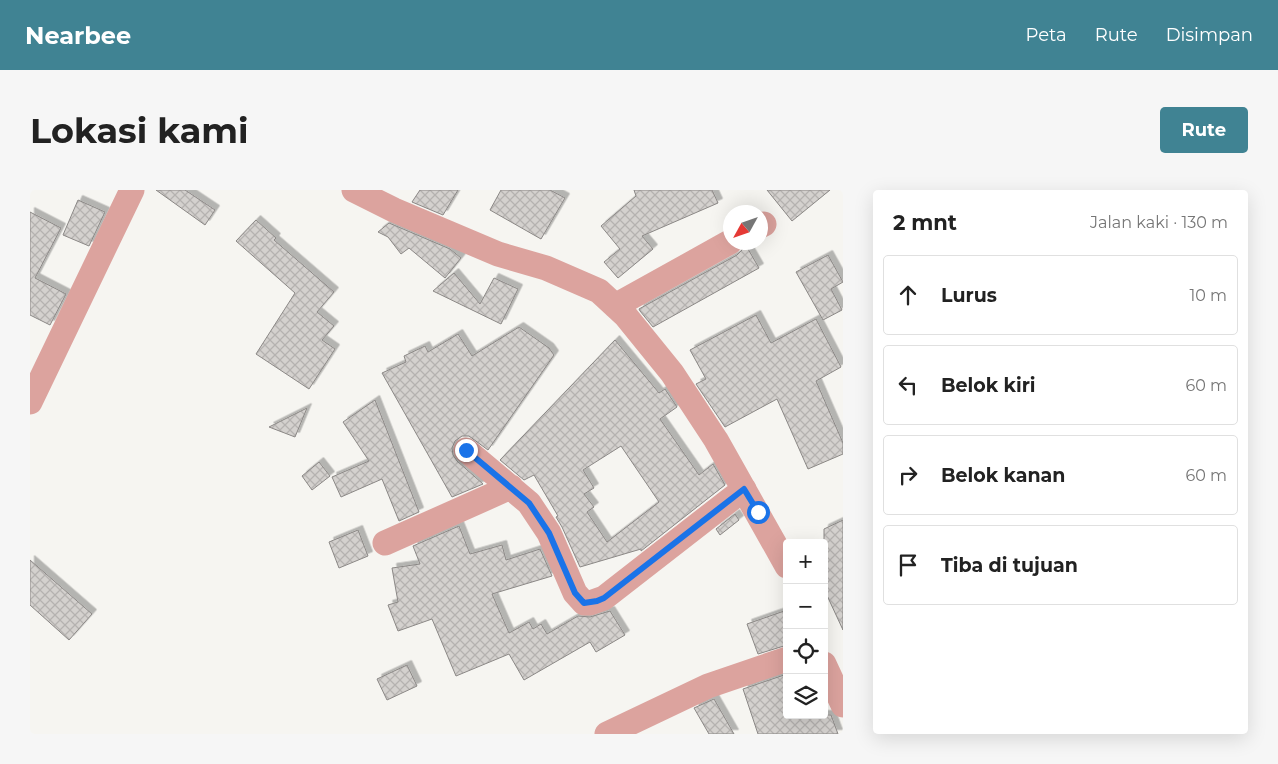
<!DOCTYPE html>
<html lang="id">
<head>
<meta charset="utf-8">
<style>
  :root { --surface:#fff; --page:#f6f6f6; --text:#222; --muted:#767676; --line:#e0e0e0; --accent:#408393 }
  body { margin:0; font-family:Montserrat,sans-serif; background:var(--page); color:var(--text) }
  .controls { position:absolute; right:15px; bottom:15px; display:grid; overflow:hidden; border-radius:5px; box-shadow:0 5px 20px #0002 }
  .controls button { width:45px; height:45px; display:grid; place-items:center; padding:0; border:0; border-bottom:1px solid var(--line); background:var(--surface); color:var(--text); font:25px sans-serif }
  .compass { position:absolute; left:693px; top:15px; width:45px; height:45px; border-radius:50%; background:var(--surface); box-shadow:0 5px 20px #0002; rotate:230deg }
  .stop { position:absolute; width:15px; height:15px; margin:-11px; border:4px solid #1a73e8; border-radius:50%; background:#fff }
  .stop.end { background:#1a73e8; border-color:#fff; box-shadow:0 1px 5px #0008 }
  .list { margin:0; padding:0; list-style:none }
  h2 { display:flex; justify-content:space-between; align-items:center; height:65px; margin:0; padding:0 20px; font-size:21px }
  h2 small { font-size:16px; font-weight:400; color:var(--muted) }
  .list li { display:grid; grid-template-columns:32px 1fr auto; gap:15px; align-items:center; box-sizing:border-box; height:80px; margin:0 10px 10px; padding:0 10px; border:1px solid var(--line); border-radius:5px }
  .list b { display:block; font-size:19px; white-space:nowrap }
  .list em { font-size:16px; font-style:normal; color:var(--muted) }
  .icon { flex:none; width:28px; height:28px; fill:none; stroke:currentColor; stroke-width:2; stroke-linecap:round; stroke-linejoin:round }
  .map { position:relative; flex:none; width:813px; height:544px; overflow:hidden; border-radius:5px }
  header { display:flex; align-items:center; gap:30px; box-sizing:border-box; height:70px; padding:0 25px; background:var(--accent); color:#fff }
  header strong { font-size:24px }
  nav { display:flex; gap:28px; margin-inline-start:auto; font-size:18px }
  .intro { display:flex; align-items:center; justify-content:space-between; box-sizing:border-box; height:120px; padding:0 30px }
  h1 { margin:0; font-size:35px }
  .button { padding:12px 22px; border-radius:5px; background:var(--accent); color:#fff; font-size:18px; font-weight:700 }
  main { display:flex; gap:30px; padding:0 30px }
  aside { flex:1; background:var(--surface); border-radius:5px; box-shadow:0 5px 20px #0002 }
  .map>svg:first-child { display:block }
  .building { fill:url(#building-cross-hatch); stroke:#8b8886; fill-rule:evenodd; filter:url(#shadow) }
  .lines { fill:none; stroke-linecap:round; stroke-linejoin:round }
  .minor { stroke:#dca39e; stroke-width:25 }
  .route { stroke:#1a73e8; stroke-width:6 }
</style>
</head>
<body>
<header>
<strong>Nearbee</strong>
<nav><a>Peta</a><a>Rute</a><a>Disimpan</a></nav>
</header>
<div class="intro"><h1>Lokasi kami</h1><a class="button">Rute</a></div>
<main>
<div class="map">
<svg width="813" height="544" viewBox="0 0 813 544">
  <defs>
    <pattern id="building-cross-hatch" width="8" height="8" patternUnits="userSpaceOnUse" patternTransform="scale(1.25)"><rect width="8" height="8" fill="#d4d1ce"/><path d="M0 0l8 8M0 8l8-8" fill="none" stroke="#b5b2b0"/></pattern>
    <filter id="shadow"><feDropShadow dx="4.5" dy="-4.5" stdDeviation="0" flood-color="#0004"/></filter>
  </defs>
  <rect width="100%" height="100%" fill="#f6f5f1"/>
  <path class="building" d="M126,0H155L185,20L175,35Z
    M390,0H428L413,25L382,12Z
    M471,0H520L535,8L511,49L460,20Z
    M604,0H682L688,13L612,46L623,59L588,88L574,72L590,59L571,36L606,6Z
    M737,0H800L762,31Z
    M48,10L75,22L59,56L33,45Z
    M0,22L31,38L5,88L36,104L20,135L0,125Z
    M226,30L246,48L244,50L304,102L287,122L304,136L292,150L305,159L279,199L226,164L265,103L206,51Z
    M359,33L420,59L431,68L415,88L379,58L371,64L358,47L348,42Z
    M714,52L729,78L623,137L610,121L609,119L707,65L712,60Z
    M798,65L813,92L801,99L812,120L793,130L766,82Z
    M424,83L450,114L464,88L488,99L471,134L403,101Z
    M726,125L741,153L786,129L811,177L786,191L813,253V264L778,279L747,209L695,237L666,194L676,189L660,160Z
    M489,137L519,158L524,165L458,260L439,246H432L425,251L422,258L423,265L427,271L453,294L422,307L352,183L376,172L374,166L395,156L398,162L428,144L442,166Z
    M585,150L629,203L635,199L647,217L630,229L669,285L683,274L695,295L611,361V359L550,377L532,337L526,327L528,326L504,285L494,290L470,270ZM591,256L629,312L577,352L557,322L564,317L554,304L564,298L553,280Z
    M345,210L389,322L369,331L352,289L311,307L302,287L339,271L313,232Z
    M277,218L265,247L239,237Z
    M289,272L300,286L282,300L272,286Z
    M705,324L709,330L690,345L686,339Z
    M813,330V440L794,399V339Z
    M429,336L440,364L472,355L476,370L510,359L522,386L462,404L479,443L499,432L503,439L511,434L517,444L548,426L560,427L580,421L595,445L566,462L560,452L494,490L479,464L426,486L402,429L368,441L358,415L368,412L362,378L390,374L383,356Z
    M328,340L338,366L309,378L299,352Z
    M0,370L62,424L39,450L0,415Z
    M757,420V455L728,464L717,434Z
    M377,475L387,496L357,510L347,489Z
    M757,484V525H801L808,544H728L713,499Z
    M684,509L704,544H679L664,518Z"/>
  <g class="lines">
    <path class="minor" d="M324,0L364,20L468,64L516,78L569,101L595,125L642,183L686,250L757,376
      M730,36L734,34
      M585,116L700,52
      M0,212L102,0
      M436,260L499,313L519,343L545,403L554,413H560L574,408L714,299
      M355,353L481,297
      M794,474L813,515
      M577,544L678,496L757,469"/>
  </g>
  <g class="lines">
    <path class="route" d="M436,260L499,313L519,343L545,403L554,413L567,411L574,408L714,299L728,322"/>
  </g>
</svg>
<div class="controls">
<button>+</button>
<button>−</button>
<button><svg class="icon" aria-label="locate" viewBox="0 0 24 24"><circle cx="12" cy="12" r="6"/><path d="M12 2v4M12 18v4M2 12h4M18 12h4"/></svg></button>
<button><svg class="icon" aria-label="layers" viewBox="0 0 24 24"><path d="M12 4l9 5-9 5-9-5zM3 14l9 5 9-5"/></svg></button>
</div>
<svg class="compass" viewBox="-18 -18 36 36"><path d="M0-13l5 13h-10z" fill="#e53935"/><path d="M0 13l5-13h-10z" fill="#767676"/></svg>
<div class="stop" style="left:728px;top:322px"></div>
<div class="stop end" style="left:436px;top:260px"></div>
</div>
<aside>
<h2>2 mnt<small>Jalan kaki · 130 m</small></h2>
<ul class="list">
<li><svg class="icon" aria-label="ahead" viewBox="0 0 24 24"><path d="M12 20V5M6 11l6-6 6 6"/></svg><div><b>Lurus</b></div><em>10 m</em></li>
<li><svg class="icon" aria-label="left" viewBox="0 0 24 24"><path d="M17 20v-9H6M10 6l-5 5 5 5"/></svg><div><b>Belok kiri</b></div><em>60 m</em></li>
<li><svg class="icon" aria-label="right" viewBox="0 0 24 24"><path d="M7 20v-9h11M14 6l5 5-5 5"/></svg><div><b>Belok kanan</b></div><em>60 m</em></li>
<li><svg class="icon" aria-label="arrive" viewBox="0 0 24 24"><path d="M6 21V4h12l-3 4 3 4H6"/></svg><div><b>Tiba di tujuan</b></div></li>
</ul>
</aside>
</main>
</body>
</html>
